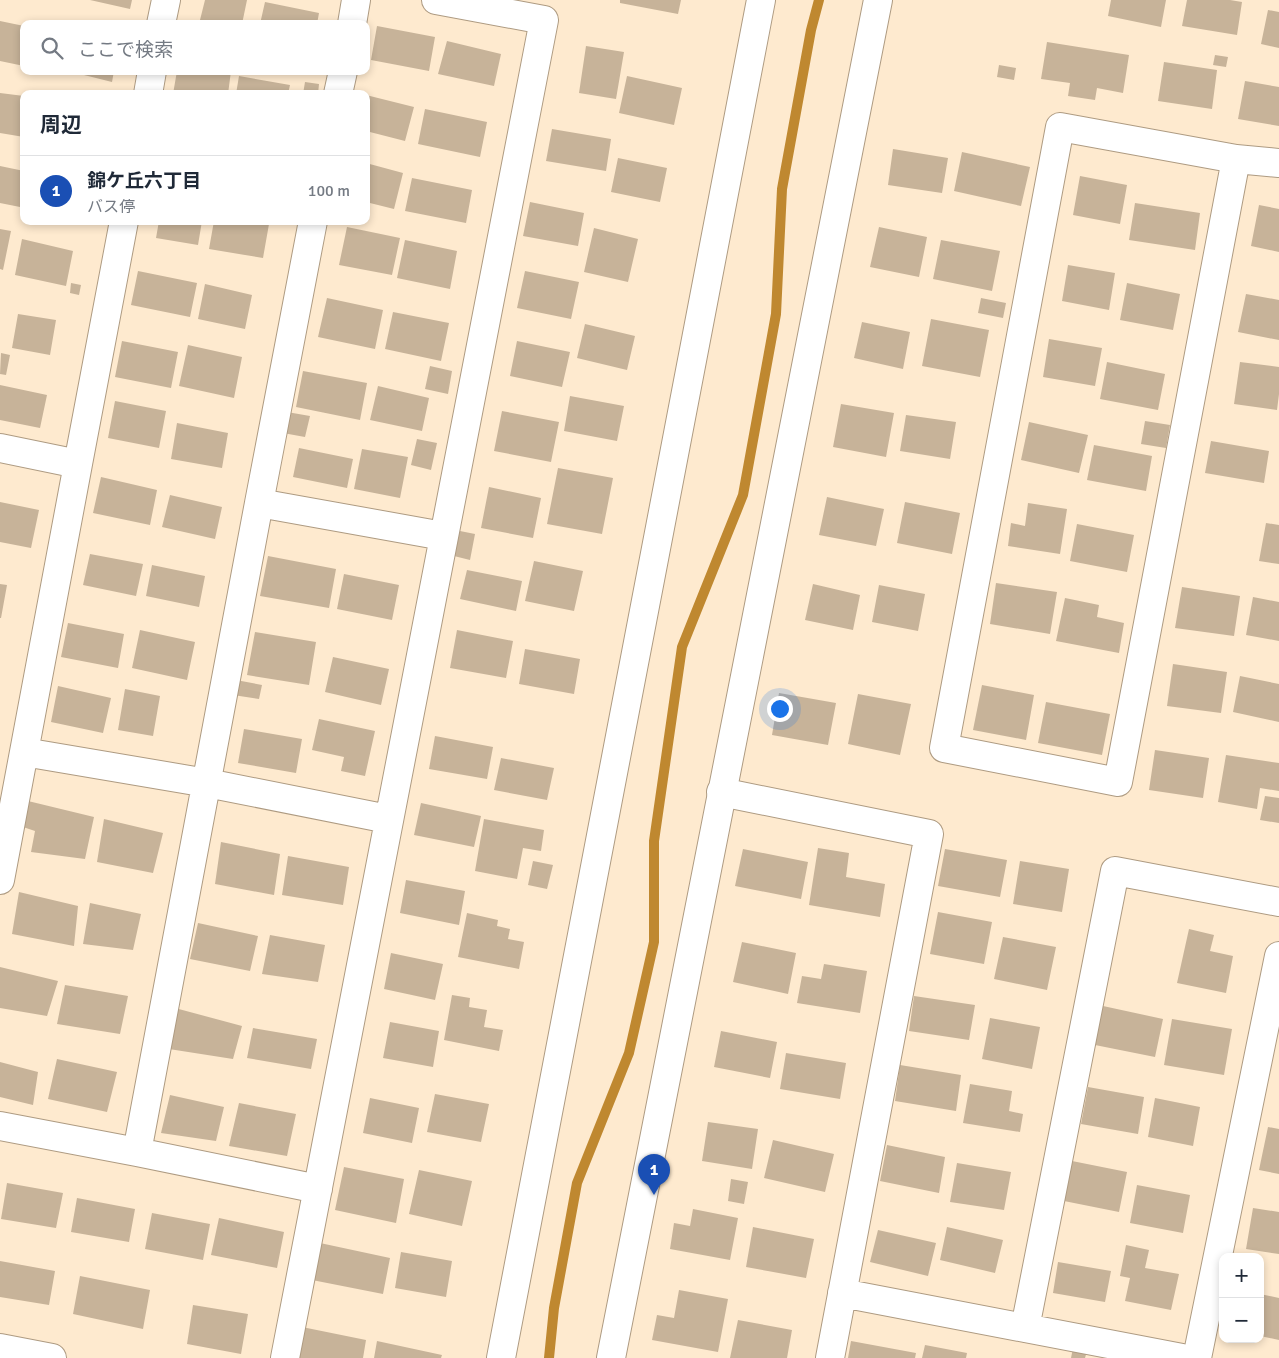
<!DOCTYPE html>
<html lang="ja">
<head>
<meta charset="utf-8">
<style>
  :root { --surface:#fff; --page:#f6f6f7; --text:#1f2937; --muted:#747a83; --line:#e0e1e3; --accent:#111827 }
  body { margin:0; font-family:Signika,"Noto Sans JP",sans-serif; background:var(--page); color:var(--text) }
  .controls { position:absolute; right:15px; bottom:15px; display:grid; overflow:hidden; border-radius:10px; box-shadow:0 2px 8px #0003 }
  .controls button { width:45px; height:45px; display:grid; place-items:center; padding:0; border:0; border-bottom:1px solid var(--line); background:var(--surface); color:var(--text); font:25px sans-serif }
  .you { position:absolute; left:779px; top:708px; width:18px; height:18px; margin:-12px; border:4px solid #fff; border-radius:50%; background:#1a73e8; box-shadow:0 0 0 8px #1a73e833 }
  .badge { display:grid; place-items:center; width:32px; height:32px; border-radius:50%; background:var(--accent); color:#fff; font-size:16px; font-weight:700 }
  .pin { position:absolute; translate:-50% -41px; filter:drop-shadow(0 1px 2px #0008) }
  .pin::after { content:''; position:absolute; top:26px; width:18px; height:15px; background:inherit; clip-path:polygon(0 0,100% 0,50% 100%) }
  .list { margin:0; padding:0; list-style:none }
  h2 { display:flex; justify-content:space-between; align-items:center; height:65px; margin:0; padding:0 20px; font-size:21px }
  h2 small { font-size:16px; font-weight:400; color:var(--muted) }
  .list li { display:grid; grid-template-columns:32px 1fr auto; gap:15px; align-items:center; box-sizing:border-box; height:70px; padding:0 20px; border-top:1px solid var(--line) }
  .list b { display:block; font-size:19px; white-space:nowrap }
  .list p { margin:0; font-size:16px; white-space:nowrap; color:var(--muted) }
  .list em { font-size:16px; font-style:normal; color:var(--muted) }
  .icon { flex:none; width:28px; height:28px; fill:none; stroke:currentColor; stroke-width:2; stroke-linecap:round; stroke-linejoin:round }
  .map { position:relative; flex:none; width:1279px; height:1358px; overflow:hidden }
  .search { position:absolute; background:var(--surface); box-shadow:0 2px 8px #0003; left:20px; top:20px; width:350px; height:55px; display:flex; align-items:center; gap:12px; box-sizing:border-box; padding:0 18px; border-radius:10px; color:var(--muted); font-size:19px }
  .panel { position:absolute; background:var(--surface); box-shadow:0 2px 8px #0003; left:20px; top:90px; width:350px; height:135px; border-radius:10px }
  .map>svg:first-child { display:block }
  .lines { fill:none; stroke-linecap:round; stroke-linejoin:round }
  .stream { stroke:#bf8830; stroke-width:10 }
  .building { fill:#c7b399 }
  .street-casing { stroke:#ae9b82; stroke-width:30 }
  .secondary-casing { stroke:#ae9b82; stroke-width:30 }
  .street { stroke:#fff; stroke-width:28 }
  .secondary { stroke:#fff; stroke-width:28 }
</style>
</head>
<body>
<div class="map">
<svg width="1279" height="1358" viewBox="0 0 1279 1358">
  <rect width="100%" height="100%" fill="#feeacf"/>
  <g class="lines">
    <path class="stream" d="M549,1358L554,1308L577,1183L629,1053L654,942V841L682,647L743,495L776,314L782,189L811,30L819,0"/>
  </g>
  <path class="building" d="M90,0H132L130,9Z
    M205,0H247L242,24H199Z
    M620,0H681L678,14L620,3Z
    M1111,0H1166L1161,27L1108,16Z
    M1187,0H1230L1242,2L1237,35L1182,26Z
    M265,2L319,13L317,24H260Z
    M1268,10L1279,12V48L1261,44Z
    M0,21L24,26V66L0,61Z
    M377,26L435,37L429,71L371,60Z
    M447,41L501,54L494,86L438,74Z
    M1047,42L1129,55L1123,93L1097,88L1095,100L1068,96L1070,83L1041,79Z
    M586,46L624,52L616,99L579,93Z
    M1215,55L1228,57L1226,67L1213,65Z
    M1164,62L1217,70L1212,109L1158,101Z
    M999,65L1016,68L1014,80L997,77Z
    M68,71H114L112,82Z
    M177,71H231L228,94H173Z
    M239,76L290,85L288,94H236Z
    M627,76L682,88L674,125L619,113Z
    M1245,81L1279,87V126L1238,119Z
    M305,82L319,84L318,94H303Z
    M0,93L24,96V137L0,133Z
    M366,95L414,107L405,141L366,131Z
    M425,109L487,122L480,157L418,144Z
    M552,129L611,139L606,171L546,161Z
    M893,149L948,158L942,193L888,185Z
    M962,152L1030,167L1021,206L954,191Z
    M618,158L667,168L660,202L611,192Z
    M366,163L403,173L394,209L366,202Z
    M0,166L24,171V187L20,207L0,203Z
    M1080,176L1127,185L1120,224L1073,215Z
    M412,178L472,190L466,223L405,211Z
    M530,202L584,213L578,246L523,236Z
    M1135,203L1200,213L1195,250L1129,240Z
    M1259,205L1279,209V252L1251,246Z
    M159,221H202L198,245L156,238Z
    M214,221H255L269,224L263,258L209,249Z
    M347,227L400,238L392,275L339,265Z
    M879,227L927,237L919,277L870,267Z
    M594,228L638,239L628,282L584,272Z
    M0,229L11,231L3,270L0,269Z
    M22,239L73,251L66,286L15,275Z
    M405,240L457,251L450,289L397,278Z
    M941,240L1000,251L992,291L933,279Z
    M1068,265L1115,273L1109,310L1062,301Z
    M138,271L197,283L190,317L131,305Z
    M525,271L579,282L571,319L517,308Z
    M71,283L81,285L79,295L70,293Z
    M1127,283L1180,294L1173,330L1120,320Z
    M205,284L252,295L245,329L198,319Z
    M1246,294L1279,300V340L1238,332Z
    M327,298L383,310L375,349L318,337Z
    M981,298L1006,303L1003,318L978,313Z
    M393,312L449,323L441,361L385,349Z
    M18,314L56,320L50,355L12,348Z
    M931,319L989,330L980,377L922,366Z
    M862,322L910,332L903,369L854,358Z
    M585,324L635,336L627,370L577,358Z
    M1049,339L1102,348L1095,386L1043,377Z
    M122,341L178,352L171,388L115,377Z
    M517,341L570,352L562,387L510,376Z
    M188,345L242,357L234,398L179,386Z
    M1,353L10,355L6,375L0,374Z
    M1107,362L1165,374L1158,410L1100,399Z
    M1240,362L1279,367V394L1277,410L1234,404Z
    M430,366L452,371L448,394L425,389Z
    M303,371L367,383L360,420L296,407Z
    M0,385L47,395L40,428L0,420Z
    M378,386L429,398L422,431L370,420Z
    M570,396L624,406L617,441L564,431Z
    M115,401L166,411L159,448L108,438Z
    M841,404L894,413L886,457L833,447Z
    M502,411L559,422L551,462L494,451Z
    M287,412L310,416L305,437L283,433Z
    M906,415L956,422L950,459L900,451Z
    M1145,421L1170,425L1166,448L1141,444Z
    M1029,422L1088,435L1079,473L1021,460Z
    M177,423L228,433L222,468L171,459Z
    M417,439L437,443L431,470L411,465Z
    M1211,441L1269,451L1264,483L1205,473Z
    M1094,445L1152,456L1146,491L1087,480Z
    M299,448L353,459L347,488L293,477Z
    M362,449L408,457L400,498L354,489Z
    M558,468L613,478L602,534L547,524Z
    M101,477L157,490L150,525L93,513Z
    M489,487L541,498L533,538L481,528Z
    M170,495L222,507L215,539L162,527Z
    M827,497L884,509L876,546L819,535Z
    M0,502L39,510L31,548L0,542Z
    M905,502L960,513L952,554L897,543Z
    M1028,503L1067,509L1060,554L1008,546L1011,523L1025,526Z
    M1266,523L1279,525V564L1259,561Z
    M1077,524L1134,535L1127,572L1070,561Z
    M455,530L475,534L470,560L450,555Z
    M90,554L143,564L136,596L83,585Z
    M268,556L336,569L329,608L260,596Z
    M534,561L583,571L574,611L525,601Z
    M152,565L205,576L199,607L146,596Z
    M467,570L522,581L516,611L460,599Z
    M344,574L399,585L392,620L337,609Z
    M996,583L1057,592L1050,634L990,624Z
    M0,584L7,585L1,618H0Z
    M813,584L860,595L853,630L805,620Z
    M879,585L925,594L918,631L872,622Z
    M1182,587L1240,596L1234,636L1175,628Z
    M1253,597L1279,602V641L1246,635Z
    M1065,598L1099,605L1097,617L1124,623L1119,653L1056,641Z
    M68,623L124,634L118,668L61,657Z
    M140,630L195,642L187,680L132,668Z
    M457,630L513,641L506,678L450,668Z
    M255,632L316,642L309,685L247,675Z
    M525,649L580,659L574,694L519,684Z
    M333,657L389,669L381,705L325,692Z
    M1173,664L1227,672L1221,713L1167,706Z
    M1240,676L1279,684V722L1233,712Z
    M236,680L262,685L259,699L233,695Z
    M982,685L1034,695L1026,740L973,730Z
    M58,686L111,698L103,733L51,722Z
    M125,689L160,696L153,736L118,730Z
    M779,693L836,703L828,745L772,735Z
    M858,694L911,704L900,755L848,744Z
    M1046,702L1110,714L1102,755L1038,743Z
    M319,719L375,731L365,776L341,771L344,757L312,750Z
    M244,729L302,739L296,773L238,763Z
    M435,736L493,747L487,779L429,769Z
    M1155,750L1209,758L1203,798L1149,790Z
    M1226,755L1279,763V791L1260,788L1257,809L1218,802Z
    M501,758L554,768L547,800L494,790Z
    M1265,796L1279,798V823L1260,820Z
    M28,801L94,817L85,859L31,852L35,831L23,827Z
    M421,803L481,816L474,847L414,835Z
    M104,819L163,833L153,873L97,862Z
    M484,819L544,830L541,851L523,848L517,879L475,871Z
    M221,842L280,854L274,895L215,884Z
    M818,848L849,853L846,877L885,884L880,917L809,905Z
    M743,849L808,862L801,899L735,886Z
    M945,849L1007,860L1000,897L938,886Z
    M288,856L349,867L343,905L282,895Z
    M533,861L553,865L547,889L528,885Z
    M1020,861L1069,869L1062,912L1013,904Z
    M406,880L465,891L459,925L400,913Z
    M19,892L78,906L74,946L12,934Z
    M90,903L141,914L133,950L83,944Z
    M938,912L992,922L984,964L930,954Z
    M467,913L498,920L497,926L510,929L508,939L524,942L519,969L458,957Z
    M198,923L258,936L250,971L190,959Z
    M1189,929L1214,935L1210,951L1233,956L1226,993L1177,983Z
    M270,935L325,945L318,982L262,974Z
    M1003,937L1056,947L1047,990L994,979Z
    M742,942L796,953L788,994L733,982Z
    M391,953L443,964L435,1000L384,989Z
    M824,964L867,971L860,1013L797,1003L802,976L821,979Z
    M0,967L58,981L47,1016L0,1008Z
    M65,985L128,996L120,1034L57,1024Z
    M452,995L470,998L469,1007L487,1010L484,1027L503,1030L499,1051L444,1040Z
    M914,996L975,1005L969,1040L909,1031Z
    M1103,1006L1163,1019L1155,1057L1095,1045Z
    M175,1008L242,1026L233,1059L169,1049Z
    M990,1018L1040,1027L1032,1069L982,1059Z
    M1172,1019L1232,1029L1224,1075L1164,1065Z
    M390,1022L439,1031L433,1067L383,1058Z
    M253,1028L317,1039L311,1069L247,1058Z
    M721,1031L777,1042L770,1078L714,1067Z
    M786,1053L846,1063L840,1099L780,1089Z
    M57,1059L117,1072L107,1112L48,1099Z
    M0,1062L38,1072L33,1105L0,1097Z
    M900,1065L961,1075L956,1111L895,1101Z
    M970,1084L1012,1091L1009,1111L1023,1114L1020,1132L963,1123Z
    M1088,1087L1144,1097L1138,1134L1081,1124Z
    M435,1094L489,1104L481,1142L427,1132Z
    M170,1095L224,1107L216,1141L161,1133Z
    M370,1098L419,1108L412,1143L363,1133Z
    M1155,1098L1200,1107L1193,1146L1148,1137Z
    M239,1103L296,1114L287,1156L229,1146Z
    M708,1122L758,1129L752,1169L702,1161Z
    M1268,1127L1279,1129V1174L1259,1170Z
    M773,1140L834,1154L825,1192L764,1178Z
    M887,1145L945,1157L939,1193L880,1181Z
    M1072,1161L1127,1172L1119,1212L1064,1201Z
    M957,1163L1011,1172L1004,1210L950,1202Z
    M344,1167L404,1179L396,1223L335,1210Z
    M419,1170L472,1181L462,1226L409,1214Z
    M731,1179L748,1182L744,1204L728,1201Z
    M7,1183L63,1193L56,1228L1,1219Z
    M1137,1185L1190,1195L1183,1233L1130,1223Z
    M77,1198L135,1209L129,1242L71,1232Z
    M1253,1208L1279,1212V1254L1246,1249Z
    M693,1209L738,1218L730,1260L670,1249L674,1223L690,1226Z
    M152,1213L210,1224L203,1260L145,1249Z
    M219,1218L284,1232L277,1268L211,1255Z
    M753,1227L814,1239L806,1278L746,1267Z
    M947,1227L1003,1240L995,1273L940,1260Z
    M878,1230L936,1243L928,1276L870,1262Z
    M320,1243L390,1258L383,1294L312,1280Z
    M1126,1245L1149,1250L1145,1268L1179,1274L1171,1310L1125,1301L1130,1278L1120,1276Z
    M401,1252L452,1261L446,1297L395,1288Z
    M0,1261L55,1271L49,1305L0,1297Z
    M1058,1262L1111,1271L1105,1302L1053,1293Z
    M80,1276L150,1290L143,1329L73,1314Z
    M679,1290L728,1299L718,1352L652,1340L657,1315L674,1318Z
    M1260,1294L1279,1298V1340L1260,1336Z
    M193,1305L248,1314L241,1354L187,1344Z
    M738,1320L792,1330L787,1358H730Z
    M302,1327L366,1340L363,1358H296Z
    M377,1341L442,1355L441,1358H374Z
    M851,1341L916,1353L915,1358H848Z
    M925,1345L967,1353L966,1358H922Z
    M1073,1348L1087,1351L1085,1358H1071Z"/>
  <g class="lines">
    <g class="street-casing">
      <path id="street" d="M161,24L166,0
        M352,24L356,0
        M148,94L152,71
        M338,94L343,71
        M1060,127L1236,159L1118,782L944,748Z
        M1236,159L1279,163
        M313,221L259,503L443,536
        M0,448L78,464L124,221
        M24,752L207,783L388,819
        M721,792L929,834L830,1358
        M0,880L78,464
        M0,1126L137,1152L318,1189
        M137,1152L259,503
        M842,1293L1182,1358
        M1025,1328L1115,871L1279,902
        M285,1358L544,20L436,0
        M1197,1358L1279,956"/>
    </g>
    <g class="secondary-casing">
      <path id="secondary" d="M0,1348L52,1358
        M501,1358L761,0
        M611,1358L878,0"/>
    </g>
    <use href="#street" class="street"/>
    <use href="#secondary" class="secondary"/>
  </g>
</svg>
<div class="controls">
<button>+</button>
<button>−</button>
</div>
<div class="you"></div>
<div class="pin badge" style="left:654px;top:1195px;background:#1a4fb4">1</div>
<div class="search"><svg class="icon" aria-label="search" viewBox="0 0 24 24"><circle cx="10" cy="10" r="6"/><path d="M15 15l6 6"/></svg>ここで検索</div>
<section class="panel">
<h2>周辺<small></small></h2>
<ul class="list">
<li><span class="badge" style="background:#1a4fb4">1</span><div><b>錦ケ丘六丁目</b><p>バス停</p></div><em>100 m</em></li>
</ul>
</section>
</div>
</body>
</html>
